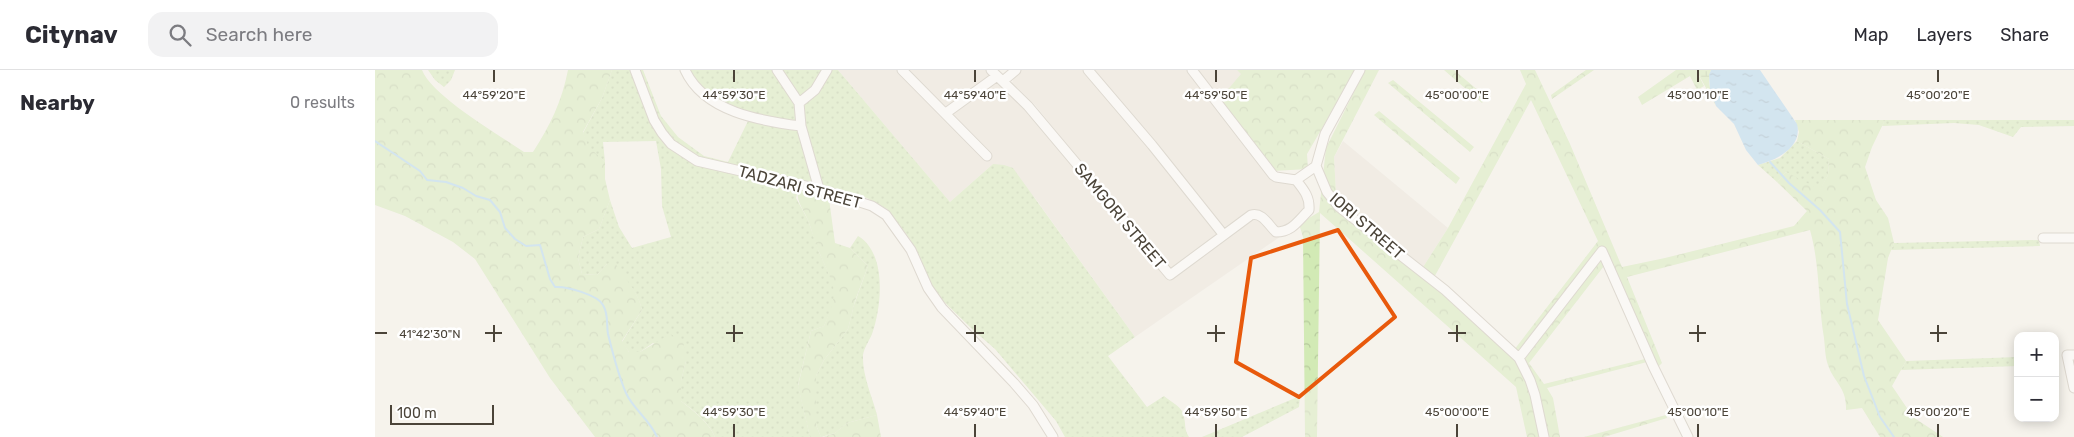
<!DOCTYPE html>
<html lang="en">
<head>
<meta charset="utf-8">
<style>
  :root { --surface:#fff; --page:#f2f2f3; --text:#2b2b33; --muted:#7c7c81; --line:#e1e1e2 }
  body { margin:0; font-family:Rubik,sans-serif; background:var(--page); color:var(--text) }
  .controls { position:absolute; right:15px; bottom:15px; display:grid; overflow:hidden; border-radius:10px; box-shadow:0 2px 12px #0003 }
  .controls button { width:45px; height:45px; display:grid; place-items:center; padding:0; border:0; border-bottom:1px solid var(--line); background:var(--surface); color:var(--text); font:25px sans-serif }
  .scale { position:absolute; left:15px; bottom:12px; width:104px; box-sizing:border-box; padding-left:5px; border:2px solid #4b4439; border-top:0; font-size:14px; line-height:18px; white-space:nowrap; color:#4b4439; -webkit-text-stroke:4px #fff; paint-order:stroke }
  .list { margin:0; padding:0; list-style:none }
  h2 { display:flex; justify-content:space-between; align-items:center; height:65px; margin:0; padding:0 20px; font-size:21px }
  h2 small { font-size:16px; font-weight:400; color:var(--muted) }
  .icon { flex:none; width:28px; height:28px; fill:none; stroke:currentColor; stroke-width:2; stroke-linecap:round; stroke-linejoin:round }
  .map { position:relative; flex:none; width:1699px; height:367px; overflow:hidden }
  header { display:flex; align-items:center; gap:30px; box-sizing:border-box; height:70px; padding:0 25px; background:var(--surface); border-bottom:1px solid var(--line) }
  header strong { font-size:24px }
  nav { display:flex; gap:28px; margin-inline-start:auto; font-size:18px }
  .search { width:350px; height:45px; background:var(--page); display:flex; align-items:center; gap:12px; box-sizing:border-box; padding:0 18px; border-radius:15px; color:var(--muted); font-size:19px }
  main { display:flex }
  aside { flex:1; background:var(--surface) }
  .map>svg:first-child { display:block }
  .residential { fill:#eae5da }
  .grass { fill:url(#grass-dots) }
  .forest { fill:url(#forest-crowns); fill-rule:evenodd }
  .wetland { fill:url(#wetland-marsh) }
  .water { fill:url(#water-ripples) }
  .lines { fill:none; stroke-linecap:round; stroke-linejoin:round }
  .stream { stroke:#a9d4f2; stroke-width:2 }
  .minor-casing { stroke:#c2bbae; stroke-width:11 }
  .minor { stroke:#fff; stroke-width:9 }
  .marked { fill:none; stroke:#e8590c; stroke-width:4; stroke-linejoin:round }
  .ticks { fill:none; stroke:#4b4439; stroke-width:2 }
  .labels { text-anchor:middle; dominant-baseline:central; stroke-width:5; stroke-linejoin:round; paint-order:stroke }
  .street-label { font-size:16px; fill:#4b4439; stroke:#fff }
  .ticks-label { font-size:12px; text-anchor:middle; fill:#4b4439; stroke:#fff; stroke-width:5; stroke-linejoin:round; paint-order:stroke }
</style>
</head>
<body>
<header>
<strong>Citynav</strong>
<div class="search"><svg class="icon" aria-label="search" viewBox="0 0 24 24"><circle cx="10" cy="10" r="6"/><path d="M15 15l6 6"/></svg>Search here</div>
<nav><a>Map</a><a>Layers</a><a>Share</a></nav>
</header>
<main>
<aside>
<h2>Nearby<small>0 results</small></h2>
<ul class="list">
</ul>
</aside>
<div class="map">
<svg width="1699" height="367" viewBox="0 0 1699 367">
  <defs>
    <pattern id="grass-dots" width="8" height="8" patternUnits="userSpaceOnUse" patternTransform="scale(1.25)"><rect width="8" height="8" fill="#d2eab5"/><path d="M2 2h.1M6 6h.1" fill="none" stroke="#b6ca9c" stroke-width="1.8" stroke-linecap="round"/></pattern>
    <pattern id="forest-crowns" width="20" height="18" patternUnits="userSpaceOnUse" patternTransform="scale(1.25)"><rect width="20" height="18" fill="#d2eab5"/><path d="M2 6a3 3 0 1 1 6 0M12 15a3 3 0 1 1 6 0" fill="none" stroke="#b6ca9c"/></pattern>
    <pattern id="wetland-marsh" width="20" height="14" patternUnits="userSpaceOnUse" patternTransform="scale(1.25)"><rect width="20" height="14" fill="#d2eab5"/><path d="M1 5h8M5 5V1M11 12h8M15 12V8" fill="none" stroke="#b6ca9c"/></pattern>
    <pattern id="water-ripples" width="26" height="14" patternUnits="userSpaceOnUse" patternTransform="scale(1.25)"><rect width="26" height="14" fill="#a9d4f2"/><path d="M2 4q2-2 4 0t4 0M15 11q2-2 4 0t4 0" fill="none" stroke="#8caec5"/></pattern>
  </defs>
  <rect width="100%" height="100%" fill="#f6f3ec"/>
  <path class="residential" d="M463,0H523L577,47V44L621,10L652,38L792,205L879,145L909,164L760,267L660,128L618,94L575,132Z
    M530,0H611L616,5L571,40Z
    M646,0H707L748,46L844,164L799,198H792L660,35L637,13L640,5Z
    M715,0H813L882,91L922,116L928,125L930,139L911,159L901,158L893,145L883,140L877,141L849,160Z
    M822,0H862L867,4L844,30Z
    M968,71L1073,158L1043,205L975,147L961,124L959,87Z"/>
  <path class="grass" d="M53,0H80L76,10L69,17L60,10Z
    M237,0H268L286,46L303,67L329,86L353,92L373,51L338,34L314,16L307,0H463L575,132L618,94L629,95L638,98L760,267L733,286L772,337L789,326C796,332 808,337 809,347C811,356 809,359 814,367H690L681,351L620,279L598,260L562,225L553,212L535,169L512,139L492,128L450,116L454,129L423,120L421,128L433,150L444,182L459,215V233L449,256L436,261L423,315L435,367H340C333,351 319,341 306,331V311L311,291L278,273L265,282H254L247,272L267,240C263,221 248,205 232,194L222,205L207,204L203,188L208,167L224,159L235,130L244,157L257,178L296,167L287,136L286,99L281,71L228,72L230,92L213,77L208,63L227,28Z
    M1510,50H1699V56L1646,57L1638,67L1604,55L1579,53L1507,56Z
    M1422,71L1454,89L1453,105L1444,122L1411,102L1402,112L1383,95L1405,88Z
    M483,166C512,183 507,236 497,264C494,271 489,278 488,285C487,305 497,326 502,345L472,353L460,363L446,367L441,355V306L449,290L473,259L479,235L493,196L475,178Z
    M1664,170L1665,176L1516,180L1519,173Z
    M1643,287V296L1526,300L1531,291Z
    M925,326L924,337L867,367H827Z"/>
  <path class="forest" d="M0,0H47C57,26 124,65 149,82H158C175,56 187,31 193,0H237L227,28L208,62L213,76L230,92V109L235,130L224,159L208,167L203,188L207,204L222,205L232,194L239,191C248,207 264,222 267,240L247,271L254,282H265L295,264L308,270L311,291L306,311V331C318,341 333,351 340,367H220L175,308L100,189L78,172L30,146L0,135Z
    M862,0H981L932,84L933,99L898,101L844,30L866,4Z
    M990,0H1004L959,87L961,124L975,147L1043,205L1073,158L1151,14L1145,0H1160L1195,74L1247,197L1290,188L1419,156L1432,141L1402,112L1411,102L1440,117L1444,121L1453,105L1454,89L1422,71L1424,62L1420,50H1510L1497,77L1490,97L1501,130L1513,148L1519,173L1513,188L1503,250L1531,291L1517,316L1538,347L1568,367H1505L1487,338L1471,340C1472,317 1459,313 1453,295C1450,287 1450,276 1449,268C1443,232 1445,195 1435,160L1252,207L1287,293L1277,303L1272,292L1172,318L1178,328L1185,367H1152L1141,317L945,143L942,367H930L928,167L924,154L944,142L951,78ZM1156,30L1223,171L1139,280L1056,213ZM1229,196L1270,289L1169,314L1154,293Z
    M1069,0H1079L1111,27L1107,33Z
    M1211,0H1219L1177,29L1176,25Z
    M1301,0H1321L1329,16L1322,20L1315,6L1267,35L1263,27Z
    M1018,10L1099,77L1095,82L1013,13Z
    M1004,41L1085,108L1081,114L999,45Z
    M423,119L454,129L460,173L475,178L493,196L480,231L473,259L449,290L441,306V355L446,367H435L423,316L436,261L449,256C465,218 460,220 445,184C439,172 437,159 432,148C427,137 421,131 423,119Z
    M502,345L506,367H448L460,363L472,353Z
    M1291,345L1292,348L1229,367H1209Z"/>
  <path class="wetland" d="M1321,0H1336C1331,12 1337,25 1341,36Z"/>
  <path class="water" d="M1336,0H1385L1422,54C1428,77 1402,90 1383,95L1371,80L1359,54L1341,36L1335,19L1334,5Z"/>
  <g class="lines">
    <path class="stream" d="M0,71L45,101L52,110L71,112L88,118L101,126L115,130L125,142L130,158L140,169L151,176L165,175L175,209L180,217C191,216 223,225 228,235C234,245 231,254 233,264C238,284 243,305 251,323C258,339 275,350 282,367
      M1395,92L1414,113L1445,140L1465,162L1472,234L1489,306L1505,347L1519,367"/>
    <g class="minor-casing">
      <path id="minor" d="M260,0L279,50L287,63L296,74L322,91L444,119L497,136L511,145L536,180L553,218L567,238L639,313L658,335L678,367
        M310,0C329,42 386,51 426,56
        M402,0L424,33L426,56L444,119
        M527,0L612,86
        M616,0L653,36L795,205L876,145C888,142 893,155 901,162C917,162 923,151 934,140C935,127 929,120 921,110
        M713,0L777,75L848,164
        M817,0L898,105L901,107L921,110L941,96
        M628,11L641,0
        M424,33L440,20L452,0
        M571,43L622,6
        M941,96L952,122L964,137L1070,220L1144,288L1155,310L1160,325L1169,367
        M941,96L950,64L985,0
        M1668,168H1699
        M1699,285H1692L1699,318
        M1144,288L1227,181L1278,296L1313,367"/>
    </g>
    <use href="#minor" class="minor"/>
  </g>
  <path d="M0 0H1699V367H0ZM963,160L1020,247L924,327L861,292L876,188Z" fill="#f6f3ec" fill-opacity=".55" fill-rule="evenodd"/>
  <path class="marked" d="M963,160L1020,247L924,327L861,292L876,188Z"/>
  <path class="ticks" d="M119,0V12M359,0V12M600,0V12M841,0V12M1082,0V12M1323,0V12M1563,0V12M119,255V272M359,255V272M600,255V272M841,255V272M1082,255V272M1323,255V272M1563,255V272M0,263H12M110,263H127M351,263H368M591,263H609M832,263H850M1073,263H1091M1314,263H1331M1555,263H1572M359,354V367M600,354V367M841,354V367M1082,354V367M1323,354V367M1563,354V367"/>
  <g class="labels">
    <g class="street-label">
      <text transform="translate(425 117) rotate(15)">TADZARI STREET</text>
      <text transform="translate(745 146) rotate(50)">SAMGORI STREET</text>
      <text transform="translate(992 156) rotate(41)">IORI STREET</text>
    </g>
  </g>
  <g class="ticks-label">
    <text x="119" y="29">44°59'20"E</text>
    <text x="359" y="29">44°59'30"E</text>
    <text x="600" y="29">44°59'40"E</text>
    <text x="841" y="29">44°59'50"E</text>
    <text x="1082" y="29">45°00'00"E</text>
    <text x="1323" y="29">45°00'10"E</text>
    <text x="1563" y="29">45°00'20"E</text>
    <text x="55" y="268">41°42'30"N</text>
    <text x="359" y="346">44°59'30"E</text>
    <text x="600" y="346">44°59'40"E</text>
    <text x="841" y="346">44°59'50"E</text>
    <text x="1082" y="346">45°00'00"E</text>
    <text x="1323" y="346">45°00'10"E</text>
    <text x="1563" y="346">45°00'20"E</text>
  </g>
</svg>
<div class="controls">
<button>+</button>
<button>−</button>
</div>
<div class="scale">100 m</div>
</div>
</main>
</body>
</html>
